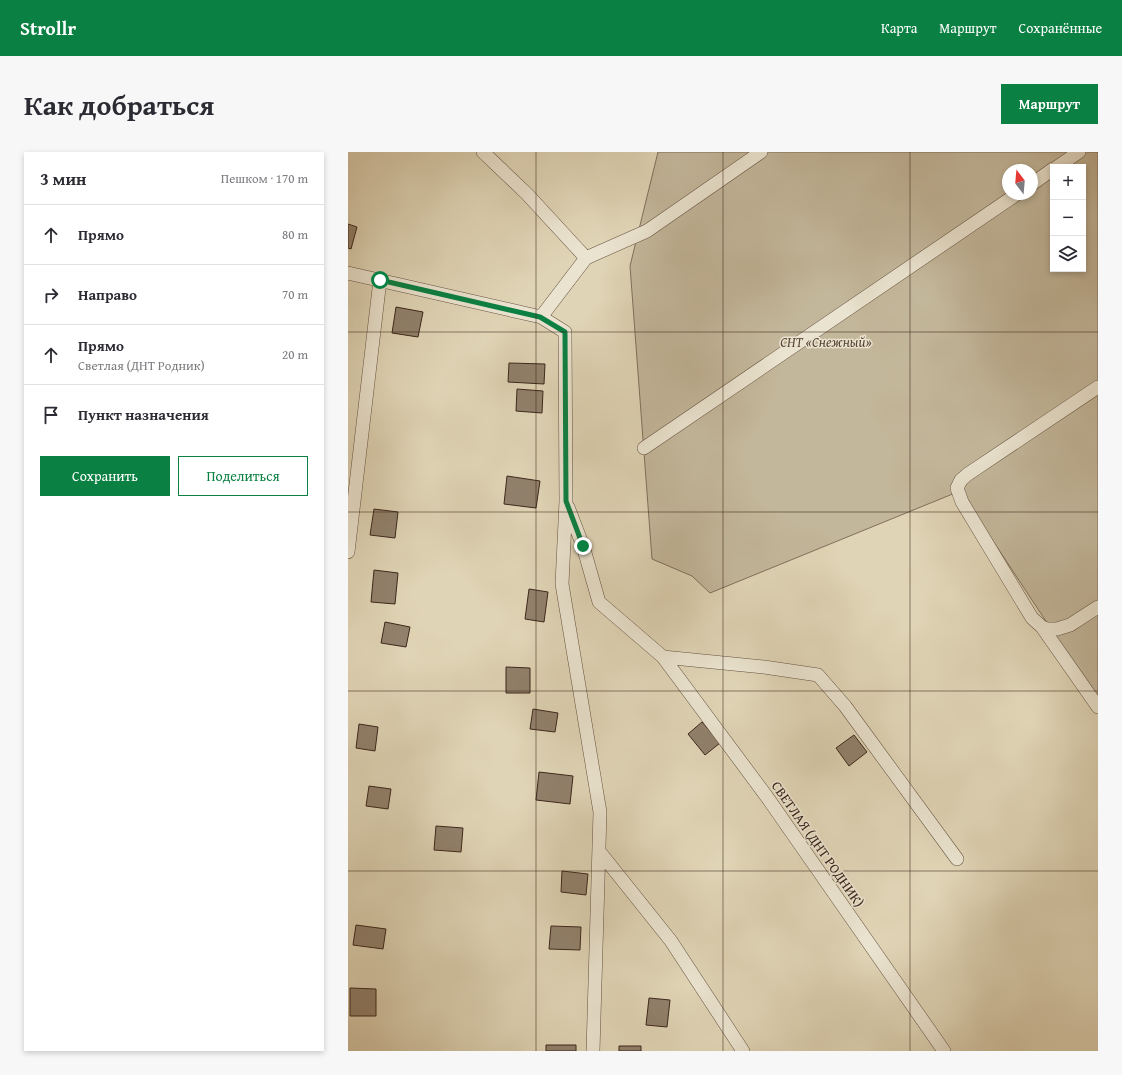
<!DOCTYPE html>
<html lang="ru">
<head>
<meta charset="utf-8">
<style>
  :root { --surface:#fff; --page:#f7f7f7; --text:#2b2b33; --muted:#7c7c81; --line:#e1e1e2; --accent:#0b8043 }
  body { margin:0; font-family:"Gentium Book Plus",serif; background:var(--page); color:var(--text) }
  .controls { position:absolute; right:12px; top:12px; display:grid; overflow:hidden; border-radius:0px; box-shadow:0 2px 6px #0003 }
  .controls button { width:36px; height:36px; display:grid; place-items:center; padding:0; border:0; border-bottom:1px solid var(--line); background:var(--surface); color:var(--text); font:20px sans-serif }
  .compass { position:absolute; left:654px; top:12px; width:36px; height:36px; border-radius:50%; background:var(--surface); box-shadow:0 2px 6px #0003; rotate:344deg }
  .stop { position:absolute; width:12px; height:12px; margin:-9px; border:3px solid #0b8043; border-radius:50%; background:#fff }
  .stop.end { background:#0b8043; border-color:#fff; box-shadow:0 1px 4px #0008 }
  .list { margin:0; padding:0; list-style:none }
  h2 { display:flex; justify-content:space-between; align-items:center; height:52px; margin:0; padding:0 16px; font-size:17px }
  h2 small { font-size:13px; font-weight:400; color:var(--muted) }
  .list li { display:grid; grid-template-columns:26px 1fr auto; gap:12px; align-items:center; box-sizing:border-box; height:60px; padding:0 16px; border-top:1px solid var(--line) }
  .list b { display:block; font-size:15px; white-space:nowrap }
  .list p { margin:0; font-size:13px; white-space:nowrap; color:var(--muted) }
  .list em { font-size:13px; font-style:normal; color:var(--muted) }
  .actions { display:flex; gap:8px; padding:12px 16px }
  .actions a { flex:1; padding:9px 0; border:1px solid var(--accent); border-radius:0px; text-align:center; font-size:14px; color:var(--accent) }
  .actions .main { background:var(--accent); color:#fff }
  .icon { flex:none; width:22px; height:22px; fill:none; stroke:currentColor; stroke-width:2; stroke-linecap:round; stroke-linejoin:round }
  .map { position:relative; flex:none; width:750px; height:899px; overflow:hidden; border-radius:0px }
  header { display:flex; align-items:center; gap:24px; box-sizing:border-box; height:56px; padding:0 20px; background:var(--accent); color:#fff }
  header strong { font-size:19px }
  nav { display:flex; gap:22px; margin-inline-start:auto; font-size:14px }
  .intro { display:flex; align-items:center; justify-content:space-between; box-sizing:border-box; height:96px; padding:0 24px }
  h1 { margin:0; font-size:28px }
  .button { padding:10px 18px; border-radius:0px; background:var(--accent); color:#fff; font-size:14px; font-weight:700 }
  main { display:flex; gap:24px; padding:0 24px }
  aside { flex:1; background:var(--surface); border-radius:0px; box-shadow:0 2px 6px #0003 }
  .map>svg:first-child { display:block }
  .green { fill:#c3b79b; stroke:#806f5c; fill-rule:evenodd }
  .building { fill:#91816c; stroke:#3d271c }
  .lines { fill:none; stroke-linecap:round; stroke-linejoin:round }
  .minor-casing { stroke:#665242; stroke-width:14 }
  .minor { stroke:#eae3cf; stroke-width:13 }
  .route { stroke:#0b8043; stroke-width:5 }
  .grid { fill:none; stroke:#3d271c; stroke-width:1; stroke-opacity:0.55 }
  .labels { text-anchor:middle; dominant-baseline:central; stroke-width:3; stroke-linejoin:round; paint-order:stroke }
  .park-label { font-size:14px; font-style:italic; fill:#584435; stroke:#eae3cf }
  .street-label { font-size:14px; fill:#3d271c; stroke:#eae3cf }
</style>
</head>
<body>
<header>
<strong>Strollr</strong>
<nav><a>Карта</a><a>Маршрут</a><a>Сохранённые</a></nav>
</header>
<div class="intro"><h1>Как добраться</h1><a class="button">Маршрут</a></div>
<main>
<aside>
<h2>3 мин<small>Пешком · 170 m</small></h2>
<ul class="list">
<li><svg class="icon" aria-label="ahead" viewBox="0 0 24 24"><path d="M12 20V5M6 11l6-6 6 6"/></svg><div><b>Прямо</b></div><em>80 m</em></li>
<li><svg class="icon" aria-label="right" viewBox="0 0 24 24"><path d="M7 20v-9h11M14 6l5 5-5 5"/></svg><div><b>Направо</b></div><em>70 m</em></li>
<li><svg class="icon" aria-label="ahead" viewBox="0 0 24 24"><path d="M12 20V5M6 11l6-6 6 6"/></svg><div><b>Прямо</b><p>Светлая (ДНТ Родник)</p></div><em>20 m</em></li>
<li><svg class="icon" aria-label="arrive" viewBox="0 0 24 24"><path d="M6 21V4h12l-3 4 3 4H6"/></svg><div><b>Пункт назначения</b></div></li>
</ul>
<div class="actions"><a class="main">Сохранить</a><a>Поделиться</a></div>
</aside>
<div class="map">
<svg width="750" height="899" viewBox="0 0 750 899">
  <rect width="100%" height="100%" fill="#dfd4b5"/>
  <filter id="stains"><feTurbulence type="fractalNoise" baseFrequency=".005" numOctaves="4"/><feColorMatrix values="0 0 0 0 .2 0 0 0 0 .09 0 0 0 0 .02 0 0 0 .5 -.17"/></filter>
  <radialGradient id="worn" r=".72"><stop offset=".6" stop-color="#630" stop-opacity="0"/><stop offset="1" stop-color="#630" stop-opacity=".3"/></radialGradient>
  <path class="green" d="M310,0H750V548L612,339L362,441L344,424L304,407L282,114ZM705,15H735V117H705ZM660,18H684V42H660Z"/>
  <path class="building" d="M0,72L9,75L3,97L0,96Z
    M48,155L75,160L70,185L44,181Z
    M161,211L197,212L196,232L160,230Z
    M169,237L195,239L194,261L168,259Z
    M159,324L192,329L188,356L156,352Z
    M26,357L50,360L47,386L22,383Z
    M26,418L50,421L47,452L23,450Z
    M181,437L200,440L196,470L177,467Z
    M37,470L62,475L58,495L33,491Z
    M158,515L182,516V541H158Z
    M185,557L210,561L207,580L182,577Z
    M354,570L372,591L357,603L340,582Z
    M11,572L30,575L27,599L8,596Z
    M506,583L519,600L501,614L488,596Z
    M191,620L225,624L222,652L188,648Z
    M21,634L43,637L40,657L18,654Z
    M88,674L115,676L113,700L86,698Z
    M214,719L240,722L238,743L213,740Z
    M8,773L38,777L35,797L5,793Z
    M203,774L233,775L232,798L201,797Z
    M2,836L28,837V864H2Z
    M301,846L322,848L319,875L298,873Z
    M198,893H228V899H198Z
    M271,894H293V899H271Z"/>
  <g class="lines">
    <g class="minor-casing">
      <path id="minor" d="M135,0L179,42L238,106
        M709,15L731,0
        M684,32L705,17
        M0,121L193,165L238,106L299,79L413,0
        M193,165L217,180L218,349L214,432L252,660L245,899
        M750,235L620,322L613,328L609,336L614,350L684,466L694,475L699,477H709L722,473L750,455
        M296,296L669,42
        M220,355L235,394L251,450L315,505L419,645L596,899
        M0,400L32,128
        M694,475L750,555
        M315,505L416,515L470,523L497,554L609,707
        M251,699L323,789L395,899"/>
    </g>
    <use href="#minor" class="minor"/>
  </g>
  <g class="lines">
    <path class="route" d="M32,128L192,165L217,180L218,349L235,394"/>
  </g>
  <path class="grid" d="M188,0V899M375,0V899M562,0V899M0,180H750M0,360H750M0,539H750M0,719H750"/>
  <g class="labels">
    <g class="park-label">
      <text x="478" y="190">СНТ «Снежный»</text>
    </g>
    <g class="street-label">
      <text transform="translate(470 692) rotate(55)">СВЕТЛАЯ (ДНТ РОДНИК)</text>
    </g>
  </g>
  <rect width="100%" height="100%" filter="url(#stains)"/>
  <rect width="100%" height="100%" fill="url(#worn)"/>
</svg>
<div class="controls">
<button>+</button>
<button>−</button>
<button><svg class="icon" aria-label="layers" viewBox="0 0 24 24"><path d="M12 4l9 5-9 5-9-5zM3 14l9 5 9-5"/></svg></button>
</div>
<svg class="compass" viewBox="-18 -18 36 36"><path d="M0-13l5 13h-10z" fill="#e53935"/><path d="M0 13l5-13h-10z" fill="#7c7c81"/></svg>
<div class="stop" style="left:32px;top:128px"></div>
<div class="stop end" style="left:235px;top:394px"></div>
</div>
</main>
</body>
</html>
